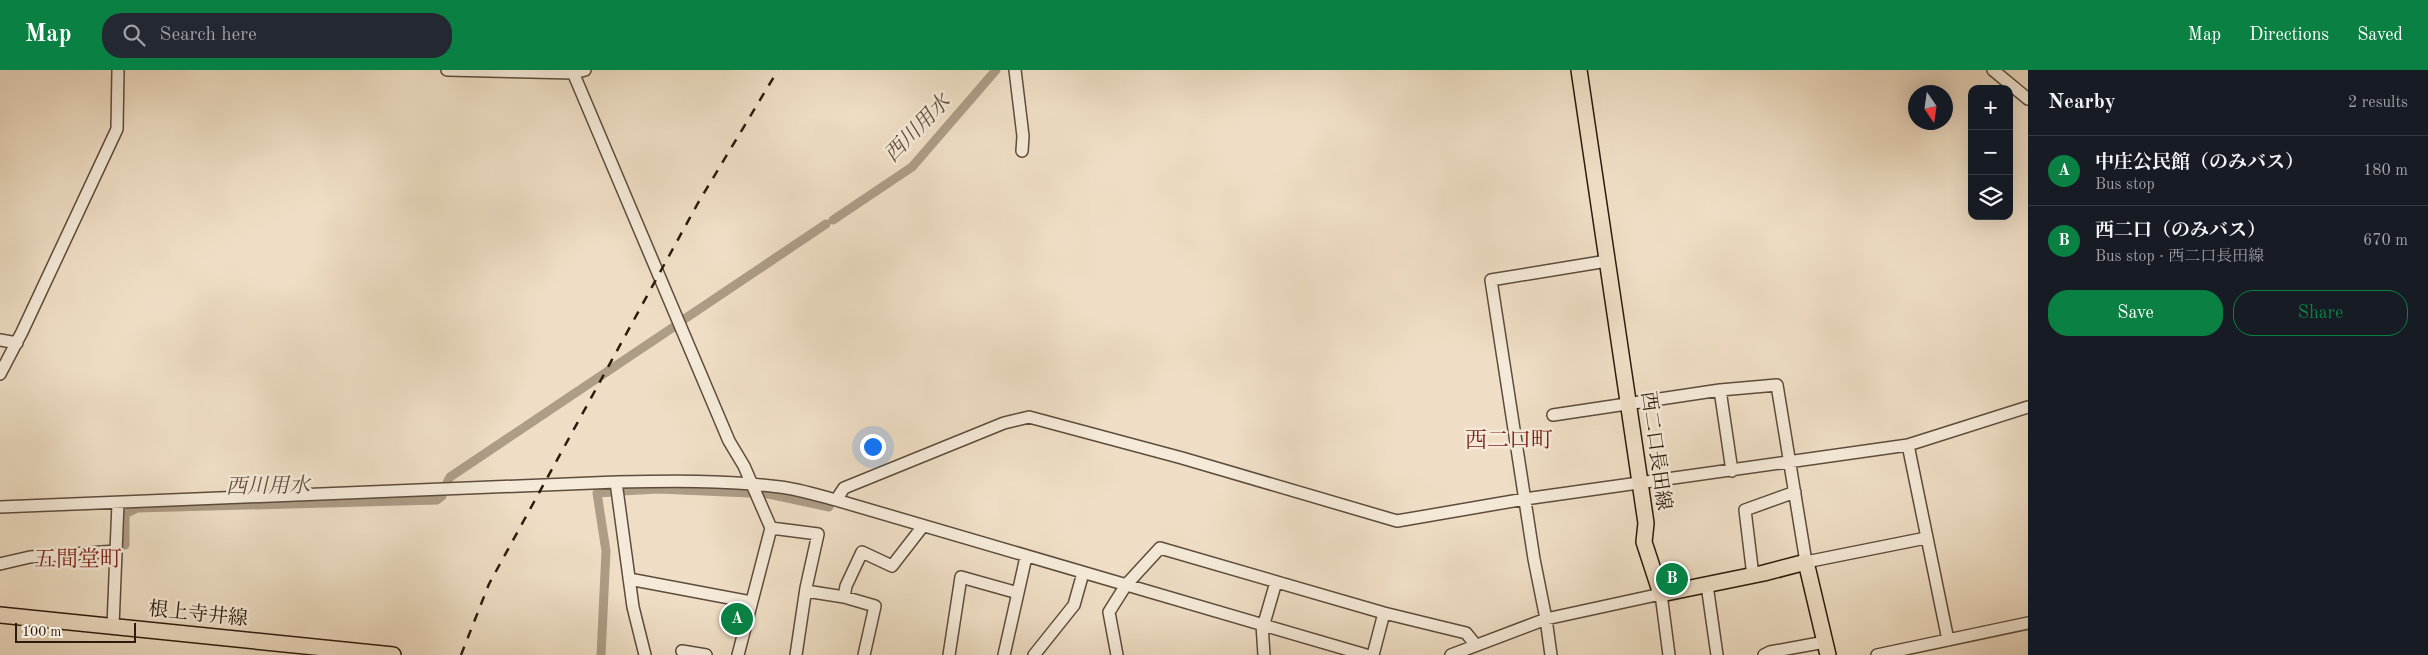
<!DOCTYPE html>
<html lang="en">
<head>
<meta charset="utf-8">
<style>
  :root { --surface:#171b24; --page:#242831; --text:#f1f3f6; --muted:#9ea1a6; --line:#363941; --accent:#0b8043 }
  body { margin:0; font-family:"Old Standard TT","Noto Serif JP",serif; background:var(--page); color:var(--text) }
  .controls { position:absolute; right:15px; top:15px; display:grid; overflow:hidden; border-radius:10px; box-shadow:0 5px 20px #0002 }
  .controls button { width:45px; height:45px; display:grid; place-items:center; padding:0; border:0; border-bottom:1px solid var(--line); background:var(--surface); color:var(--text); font:25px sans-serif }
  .compass { position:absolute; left:1908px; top:15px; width:45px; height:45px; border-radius:50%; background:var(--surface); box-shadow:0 5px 20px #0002; rotate:167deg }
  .scale { position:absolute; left:15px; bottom:12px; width:121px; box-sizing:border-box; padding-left:5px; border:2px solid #2c1b0d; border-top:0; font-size:14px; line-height:18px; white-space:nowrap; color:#2c1b0d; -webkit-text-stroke:4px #f5ead9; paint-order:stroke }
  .you { position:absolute; left:872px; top:376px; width:18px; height:18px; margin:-12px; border:4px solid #fff; border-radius:50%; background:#1a73e8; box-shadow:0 0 0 8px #1a73e833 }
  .badge { display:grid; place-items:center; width:32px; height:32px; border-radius:50%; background:var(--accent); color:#fff; font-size:16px; font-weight:700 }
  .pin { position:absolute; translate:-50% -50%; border:2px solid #fff; box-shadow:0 1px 5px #0006 }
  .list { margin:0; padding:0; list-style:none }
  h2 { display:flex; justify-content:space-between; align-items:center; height:65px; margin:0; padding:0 20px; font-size:21px }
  h2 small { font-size:16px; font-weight:400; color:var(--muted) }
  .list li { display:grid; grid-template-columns:32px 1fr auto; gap:15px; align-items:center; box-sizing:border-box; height:70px; padding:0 20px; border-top:1px solid var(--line) }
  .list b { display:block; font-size:19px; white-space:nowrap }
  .list p { margin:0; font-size:16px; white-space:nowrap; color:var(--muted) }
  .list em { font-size:16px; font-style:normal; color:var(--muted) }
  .actions { display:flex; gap:10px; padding:15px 20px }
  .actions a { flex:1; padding:11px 0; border:1px solid var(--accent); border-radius:20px; text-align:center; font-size:18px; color:var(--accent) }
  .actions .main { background:var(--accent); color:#fff }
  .icon { flex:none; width:28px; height:28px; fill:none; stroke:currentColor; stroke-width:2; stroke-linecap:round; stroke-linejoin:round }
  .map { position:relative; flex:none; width:2028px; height:585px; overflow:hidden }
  header { display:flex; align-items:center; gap:30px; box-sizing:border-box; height:70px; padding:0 25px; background:var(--accent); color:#fff }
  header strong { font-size:24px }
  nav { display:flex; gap:28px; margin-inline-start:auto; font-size:18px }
  .search { width:350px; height:45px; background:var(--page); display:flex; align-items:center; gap:12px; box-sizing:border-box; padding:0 18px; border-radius:20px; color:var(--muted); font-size:19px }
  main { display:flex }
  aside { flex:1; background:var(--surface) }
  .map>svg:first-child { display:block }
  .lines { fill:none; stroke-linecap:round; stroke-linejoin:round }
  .canal { stroke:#ad9c86; stroke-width:9 }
  .minor-casing { stroke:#5d4c3b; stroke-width:14 }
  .major-casing { stroke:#2c1b0d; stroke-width:18 }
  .minor { stroke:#f5ead9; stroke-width:11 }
  .major { stroke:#efdec5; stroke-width:15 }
  .rail { stroke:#2c1b0d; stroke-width:2.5; stroke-dasharray:9 9; stroke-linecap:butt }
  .labels { text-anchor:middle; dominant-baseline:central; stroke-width:5; stroke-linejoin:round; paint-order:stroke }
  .street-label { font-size:20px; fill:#2c1b0d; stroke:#f5ead9 }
  .water-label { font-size:21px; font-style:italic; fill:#604f3d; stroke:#f5ead9 }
  .quarter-label { font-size:22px; fill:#7a1f14; stroke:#f5ead9 }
</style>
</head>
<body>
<header>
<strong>Map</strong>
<div class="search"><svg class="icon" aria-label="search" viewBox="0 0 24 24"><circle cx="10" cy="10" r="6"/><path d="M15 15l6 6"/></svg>Search here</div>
<nav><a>Map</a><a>Directions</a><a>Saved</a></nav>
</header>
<main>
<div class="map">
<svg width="2028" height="585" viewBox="0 0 2028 585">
  <rect width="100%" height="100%" fill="#efdec5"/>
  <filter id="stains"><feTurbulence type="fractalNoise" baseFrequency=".004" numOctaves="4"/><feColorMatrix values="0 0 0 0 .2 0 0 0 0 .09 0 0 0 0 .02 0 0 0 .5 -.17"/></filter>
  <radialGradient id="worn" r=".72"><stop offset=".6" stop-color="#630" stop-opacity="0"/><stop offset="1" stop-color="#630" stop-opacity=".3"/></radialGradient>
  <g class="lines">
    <path class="canal" d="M833,150L912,97L996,0
      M683,250L826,154
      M447,413L450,407L678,254
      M622,421L658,419L750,423
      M764,423L829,437
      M125,475V444L137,438L437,430L442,426
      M601,585L606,481L597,423L613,422"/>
    <g class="minor-casing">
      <path id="minor" d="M447,0L574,3L585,0
        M572,0L729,371L744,396L771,458L738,585
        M1015,0L1023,66L1022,81
        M1993,0L2028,29
        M0,270L17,273
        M0,304L22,262L117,59L118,0
        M1720,320L1732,401
        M1553,345L1720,320L1777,315L1806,492L1926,468
        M1908,375L1948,570
        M616,412L633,537L645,585
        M836,430L844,418L1004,353L1029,347L1182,388L1397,451L1525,429L1908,375L2028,337
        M0,437L616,412C670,411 725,410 780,417C798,419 817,425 836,430L1366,585
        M771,458L818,464L806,518L796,585
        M0,494L30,487L116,481
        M1753,506L1745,440L1795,422
        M629,509L751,532
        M1707,515L1717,585
        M806,521L844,527L875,536L864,585
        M844,527L846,516L862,482L892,496L923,456
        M113,556L118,433
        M682,581L706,585
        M949,585L961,507L1018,523
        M1004,585L1026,487
        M1034,585L1074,535L1083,503
        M1117,585L1109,542L1126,515L1160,478L1384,543L1466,563L1475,574
        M1264,585L1262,554L1265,550L1276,512
        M1373,585L1384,543
        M1451,585L1546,549L1661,524L1669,585
        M1551,585L1546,549L1534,489L1491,210L1607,191
        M1764,585L1770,582L1825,572
        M1877,585L2028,553"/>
    </g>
    <g class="major-casing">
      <path id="major" d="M1579,0L1646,453L1644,472L1661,524L1764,503L1806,492L1828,585
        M0,545L393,585"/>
    </g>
    <use href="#minor" class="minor"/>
    <use href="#major" class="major"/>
    <path class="rail" d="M461,585L489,514L698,133L778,0"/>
  </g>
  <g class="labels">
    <g class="street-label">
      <text transform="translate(1655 381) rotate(82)">西二口長田線</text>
      <text transform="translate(198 545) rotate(6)">根上寺井線</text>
    </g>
    <g class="water-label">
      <text transform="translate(918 59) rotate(-46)">西川用水</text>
      <text transform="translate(268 417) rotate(-1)">西川用水</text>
    </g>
    <g class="quarter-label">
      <text x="1509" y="371">西二口町</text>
      <text x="78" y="490">五間堂町</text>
    </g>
  </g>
  <rect width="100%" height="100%" filter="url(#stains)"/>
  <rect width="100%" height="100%" fill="url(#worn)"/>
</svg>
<div class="controls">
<button>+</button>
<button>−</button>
<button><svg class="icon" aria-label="layers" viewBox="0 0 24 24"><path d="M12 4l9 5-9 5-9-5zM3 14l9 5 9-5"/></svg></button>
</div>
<svg class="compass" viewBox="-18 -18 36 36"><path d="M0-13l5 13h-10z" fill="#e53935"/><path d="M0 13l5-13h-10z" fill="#9ea1a6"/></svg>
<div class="scale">100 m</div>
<div class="you"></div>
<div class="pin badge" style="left:737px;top:549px">A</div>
<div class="pin badge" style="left:1672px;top:509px">B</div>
</div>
<aside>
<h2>Nearby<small>2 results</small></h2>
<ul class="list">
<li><span class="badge">A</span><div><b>中庄公民館（のみバス）</b><p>Bus stop</p></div><em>180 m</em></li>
<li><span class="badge">B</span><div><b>西二口（のみバス）</b><p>Bus stop · 西二口長田線</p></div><em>670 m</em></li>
</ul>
<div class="actions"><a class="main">Save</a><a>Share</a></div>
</aside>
</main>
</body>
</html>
